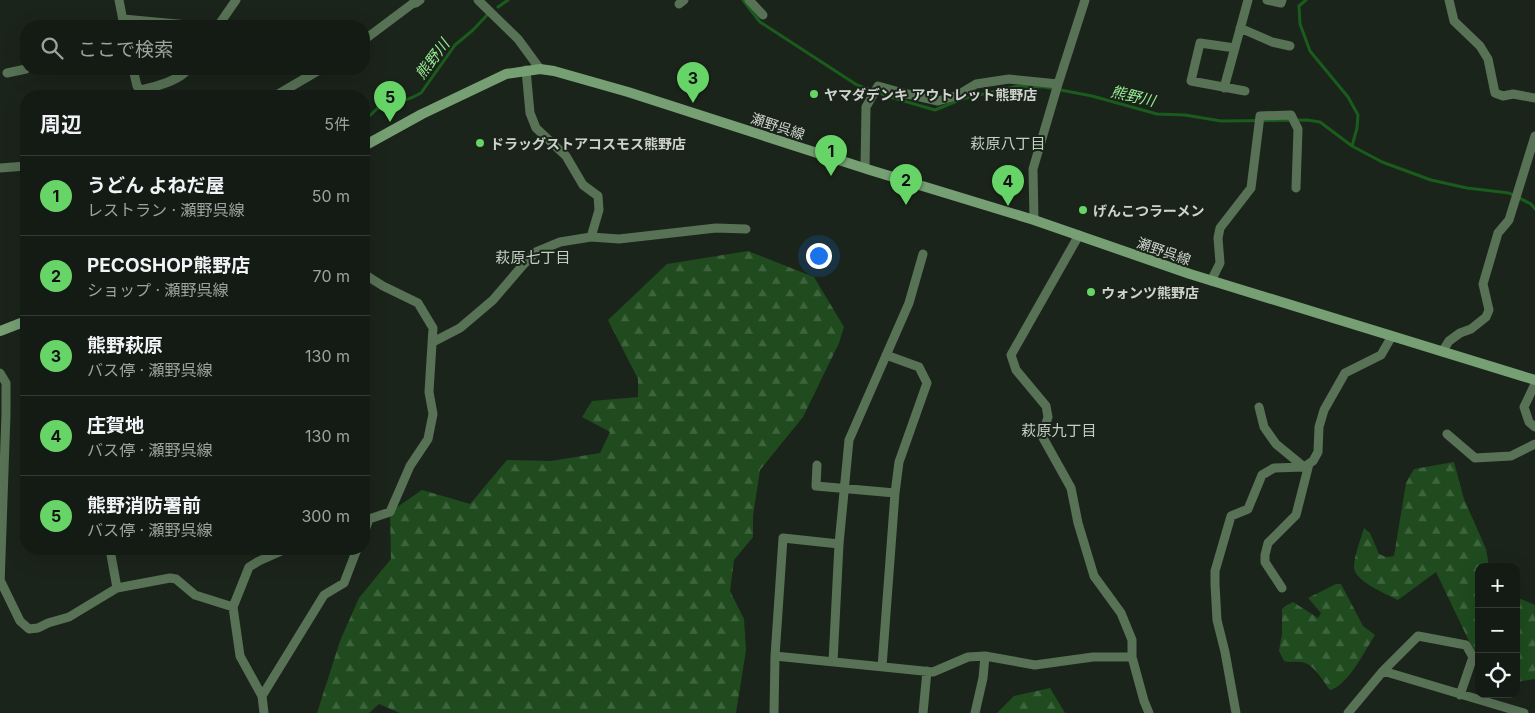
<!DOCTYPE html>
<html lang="ja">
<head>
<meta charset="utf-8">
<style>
  :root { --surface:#141b14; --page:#212822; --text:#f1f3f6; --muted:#9da1a0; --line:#333934; --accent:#66d466 }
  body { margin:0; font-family:Inter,"Noto Sans JP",sans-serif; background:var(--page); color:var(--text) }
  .controls { position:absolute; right:15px; bottom:15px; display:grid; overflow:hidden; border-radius:10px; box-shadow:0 5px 20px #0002 }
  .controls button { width:45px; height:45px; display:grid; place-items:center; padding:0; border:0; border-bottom:1px solid var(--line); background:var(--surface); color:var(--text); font:25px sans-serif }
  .you { position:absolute; left:818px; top:255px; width:18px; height:18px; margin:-12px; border:4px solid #fff; border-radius:50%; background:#1a73e8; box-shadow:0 0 0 8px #1a73e833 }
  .badge { display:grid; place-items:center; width:32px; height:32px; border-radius:50%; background:var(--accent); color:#111; font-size:16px; font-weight:700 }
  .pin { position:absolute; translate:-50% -41px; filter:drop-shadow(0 1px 2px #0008) }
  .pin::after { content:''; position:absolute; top:26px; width:18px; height:15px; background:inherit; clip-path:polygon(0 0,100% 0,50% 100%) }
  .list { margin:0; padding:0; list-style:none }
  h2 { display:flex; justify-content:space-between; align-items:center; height:65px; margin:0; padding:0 20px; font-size:21px }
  h2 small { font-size:16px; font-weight:400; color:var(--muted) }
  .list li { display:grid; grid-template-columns:32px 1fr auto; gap:15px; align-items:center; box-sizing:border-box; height:80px; padding:0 20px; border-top:1px solid var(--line) }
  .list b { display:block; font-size:19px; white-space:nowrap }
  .list p { margin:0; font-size:16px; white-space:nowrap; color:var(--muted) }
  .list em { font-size:16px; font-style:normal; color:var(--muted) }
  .icon { flex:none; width:28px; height:28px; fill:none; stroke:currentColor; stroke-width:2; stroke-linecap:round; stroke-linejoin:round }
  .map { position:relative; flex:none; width:1535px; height:713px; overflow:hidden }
  .search { position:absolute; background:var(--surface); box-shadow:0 5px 20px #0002; left:20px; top:20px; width:350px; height:55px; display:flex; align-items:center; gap:12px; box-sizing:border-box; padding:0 18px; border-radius:20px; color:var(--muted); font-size:19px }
  .panel { position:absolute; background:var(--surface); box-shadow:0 5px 20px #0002; left:20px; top:90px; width:350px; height:465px; border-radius:20px }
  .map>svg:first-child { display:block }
  .forest { fill:url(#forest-firs) }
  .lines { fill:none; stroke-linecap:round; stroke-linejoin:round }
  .stream { stroke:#1a5c1c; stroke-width:3 }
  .minor { stroke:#587256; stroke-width:9 }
  .secondary { stroke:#76a074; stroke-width:10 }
  .poi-dot { fill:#66d466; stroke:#1b241a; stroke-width:2 }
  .labels { text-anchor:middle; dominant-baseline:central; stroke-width:4; stroke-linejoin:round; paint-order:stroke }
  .poi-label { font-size:14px; font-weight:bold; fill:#ced4cd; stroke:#1b241a; text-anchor:start }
  .street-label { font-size:14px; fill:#ced4cd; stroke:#1b241a }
  .water-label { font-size:15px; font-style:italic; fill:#98ee95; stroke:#1b241a }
  .neighbourhood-label { font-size:15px; fill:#c3d0c3; stroke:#1b241a }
</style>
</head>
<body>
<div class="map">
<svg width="1535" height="713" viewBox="0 0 1535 713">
  <defs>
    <pattern id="forest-firs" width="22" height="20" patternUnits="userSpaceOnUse" patternTransform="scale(1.25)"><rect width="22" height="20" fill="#1f4b1f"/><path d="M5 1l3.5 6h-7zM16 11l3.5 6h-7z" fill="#3e643e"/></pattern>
  </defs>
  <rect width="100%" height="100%" fill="#1b241a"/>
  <path class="forest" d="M748,251L814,277L844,327L839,343L803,417L760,470L753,516V537L734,560L730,591L744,619L746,650L736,713H400L379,704L369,713H317L340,641L359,598L391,559L390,512L422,490L470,504L507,460L551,461L600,453L610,432L582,417L592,401L638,397V379L608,320L667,264Z
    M1454,462L1464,499L1486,549L1489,567H1479V662L1436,572L1398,600C1387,594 1353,581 1354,566C1354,557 1361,538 1364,528L1370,533L1379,554L1386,557L1394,556L1406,483L1414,469Z
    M1336,584H1341L1363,626L1375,635C1366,649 1347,687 1330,690C1323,681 1313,662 1300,662C1295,661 1290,663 1284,661L1279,651L1282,634V609L1285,606L1293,602L1318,618L1321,613L1308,598Z
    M1516,597L1535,605V679L1516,682Z
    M1050,688L1065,713H997L1014,696Z"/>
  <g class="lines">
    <path class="stream" d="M743,0L760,22L857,85L890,97L935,110L962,99L1018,86L1045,87L1092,96L1157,114L1185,115L1221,121L1307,120L1320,122L1352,146L1382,162L1431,180L1467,188L1509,193L1531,204L1535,209
      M1306,0L1299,6L1300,24L1310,51L1348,97L1358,115L1357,128L1352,146
      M498,7L508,0
      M364,121L378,108L411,98L421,93L455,45L473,30L488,14"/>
    <path class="minor" d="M119,0L124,26
      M478,0L518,39L540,69
      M749,0L763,15
      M1267,0L1281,3L1282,0
      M1449,0L1454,21L1480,46L1488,59L1495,93L1503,96L1513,94L1535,98
      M679,4L684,0
      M123,19L199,26
      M218,26L236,0
      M1240,28L1272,42L1290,46
      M364,40L412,4L416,3L420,0
      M1235,48L1200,43L1191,81L1245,91
      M133,69L137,86L141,90C155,87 180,80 188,69
      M526,70L530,113L536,128L566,156L583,185L598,196L599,210L591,237
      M7,73L26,69
      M1224,88L1248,0
      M275,96L321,69
      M0,168L26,166
      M865,168L866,107L878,86L903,93L938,101L956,96L976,84L1009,79L1058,84
      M1034,220L1033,169L1058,84L1085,0
      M1079,235L1011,355L1016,370L1046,406L1048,417L1042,436L1071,488L1078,523L1094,576L1121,613L1132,640V657L1144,701L1149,713
      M364,274L383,286L418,303L433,328L429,392L433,414L428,439L410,466L390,512L369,519H364
      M1211,281L1220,263L1218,238L1220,228L1251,188L1260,116L1291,115L1298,129L1296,188
      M433,342L460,328L493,300L523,265L536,252L560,242L591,237L619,239L716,228L746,229
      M1442,352L1449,341L1460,333L1471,329L1486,317L1489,310L1483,284L1498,233L1509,220L1535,136
      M0,373L6,383V414L0,585
      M1535,384L1524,407L1529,422L1535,427
      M1259,407L1264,427L1276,444L1304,467
      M1447,434L1475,458L1511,456L1535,444
      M817,465L816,486L895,493
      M364,533L369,519
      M112,549L111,555L117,588
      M1,582L20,621L29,629L38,628L48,623L69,617L117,588L170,578L176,579L195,595L233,607
      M1282,588L1265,562V555L1268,543L1296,515L1309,464
      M775,656L933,672L968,657L985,656L1035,665L1093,657H1132
      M833,662L839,544L849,440L909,303L923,254
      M882,667L895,493L899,462L927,383L919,367L886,355
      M1383,671L1524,713
      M262,696L324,595L344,583L357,549
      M264,713L262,696L240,656L233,607L249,567L259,561L286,549
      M774,713L775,656L783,538L839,544
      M923,713L927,671
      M975,713L983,678L985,656
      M1236,713L1225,652L1217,620L1215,584V571L1231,516L1248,509L1262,475L1274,468L1304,467L1313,461L1318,452L1319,427L1324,410L1345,373L1381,355L1392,336
      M1348,713L1383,671L1418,636L1466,645L1473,657L1460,695"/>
    <path class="secondary" d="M364,146L422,114L506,74L540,69L554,71L628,92L870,170L1034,220L1190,274L1535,380
      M0,331L26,321"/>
  </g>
  <g class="poi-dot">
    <circle cx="814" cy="94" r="5"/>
    <circle cx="480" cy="143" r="5"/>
    <circle cx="1083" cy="210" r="5"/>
    <circle cx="1091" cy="292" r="5"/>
  </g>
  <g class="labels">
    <g class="poi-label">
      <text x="824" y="94">ヤマダデンキ アウトレット熊野店</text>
      <text x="490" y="143">ドラッグストアコスモス熊野店</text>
      <text x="1093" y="210">げんこつラーメン</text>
      <text x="1101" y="292">ウォンツ熊野店</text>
    </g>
    <g class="street-label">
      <text transform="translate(778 126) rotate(18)">瀬野呉線</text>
      <text transform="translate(1164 251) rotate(19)">瀬野呉線</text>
    </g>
    <g class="water-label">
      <text transform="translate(432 59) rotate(-53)">熊野川</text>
      <text transform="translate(1133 96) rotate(13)">熊野川</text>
    </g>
    <g class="neighbourhood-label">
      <text x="1008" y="143">萩原八丁目</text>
      <text x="533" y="257">萩原七丁目</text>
      <text x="1059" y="430">萩原九丁目</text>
    </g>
  </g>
</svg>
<div class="controls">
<button>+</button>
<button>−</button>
<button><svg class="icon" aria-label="locate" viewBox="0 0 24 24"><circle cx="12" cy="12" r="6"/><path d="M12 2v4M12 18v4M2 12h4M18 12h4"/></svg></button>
</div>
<div class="you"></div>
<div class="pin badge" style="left:831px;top:176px">1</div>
<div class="pin badge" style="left:906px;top:205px">2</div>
<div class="pin badge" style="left:693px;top:103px">3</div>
<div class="pin badge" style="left:1008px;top:206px">4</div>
<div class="pin badge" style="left:390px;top:122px">5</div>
<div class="search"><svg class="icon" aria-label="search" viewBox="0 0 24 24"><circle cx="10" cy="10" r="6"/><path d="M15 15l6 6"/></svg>ここで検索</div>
<section class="panel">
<h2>周辺<small>5件</small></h2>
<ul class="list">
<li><span class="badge">1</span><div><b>うどん よねだ屋</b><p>レストラン · 瀬野呉線</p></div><em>50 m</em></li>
<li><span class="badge">2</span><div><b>PECOSHOP熊野店</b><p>ショップ · 瀬野呉線</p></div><em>70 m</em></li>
<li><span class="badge">3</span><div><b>熊野萩原</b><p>バス停 · 瀬野呉線</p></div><em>130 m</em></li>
<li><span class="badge">4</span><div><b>庄賀地</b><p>バス停 · 瀬野呉線</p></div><em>130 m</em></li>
<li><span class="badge">5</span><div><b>熊野消防署前</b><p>バス停 · 瀬野呉線</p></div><em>300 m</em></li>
</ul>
</section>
</div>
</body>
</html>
